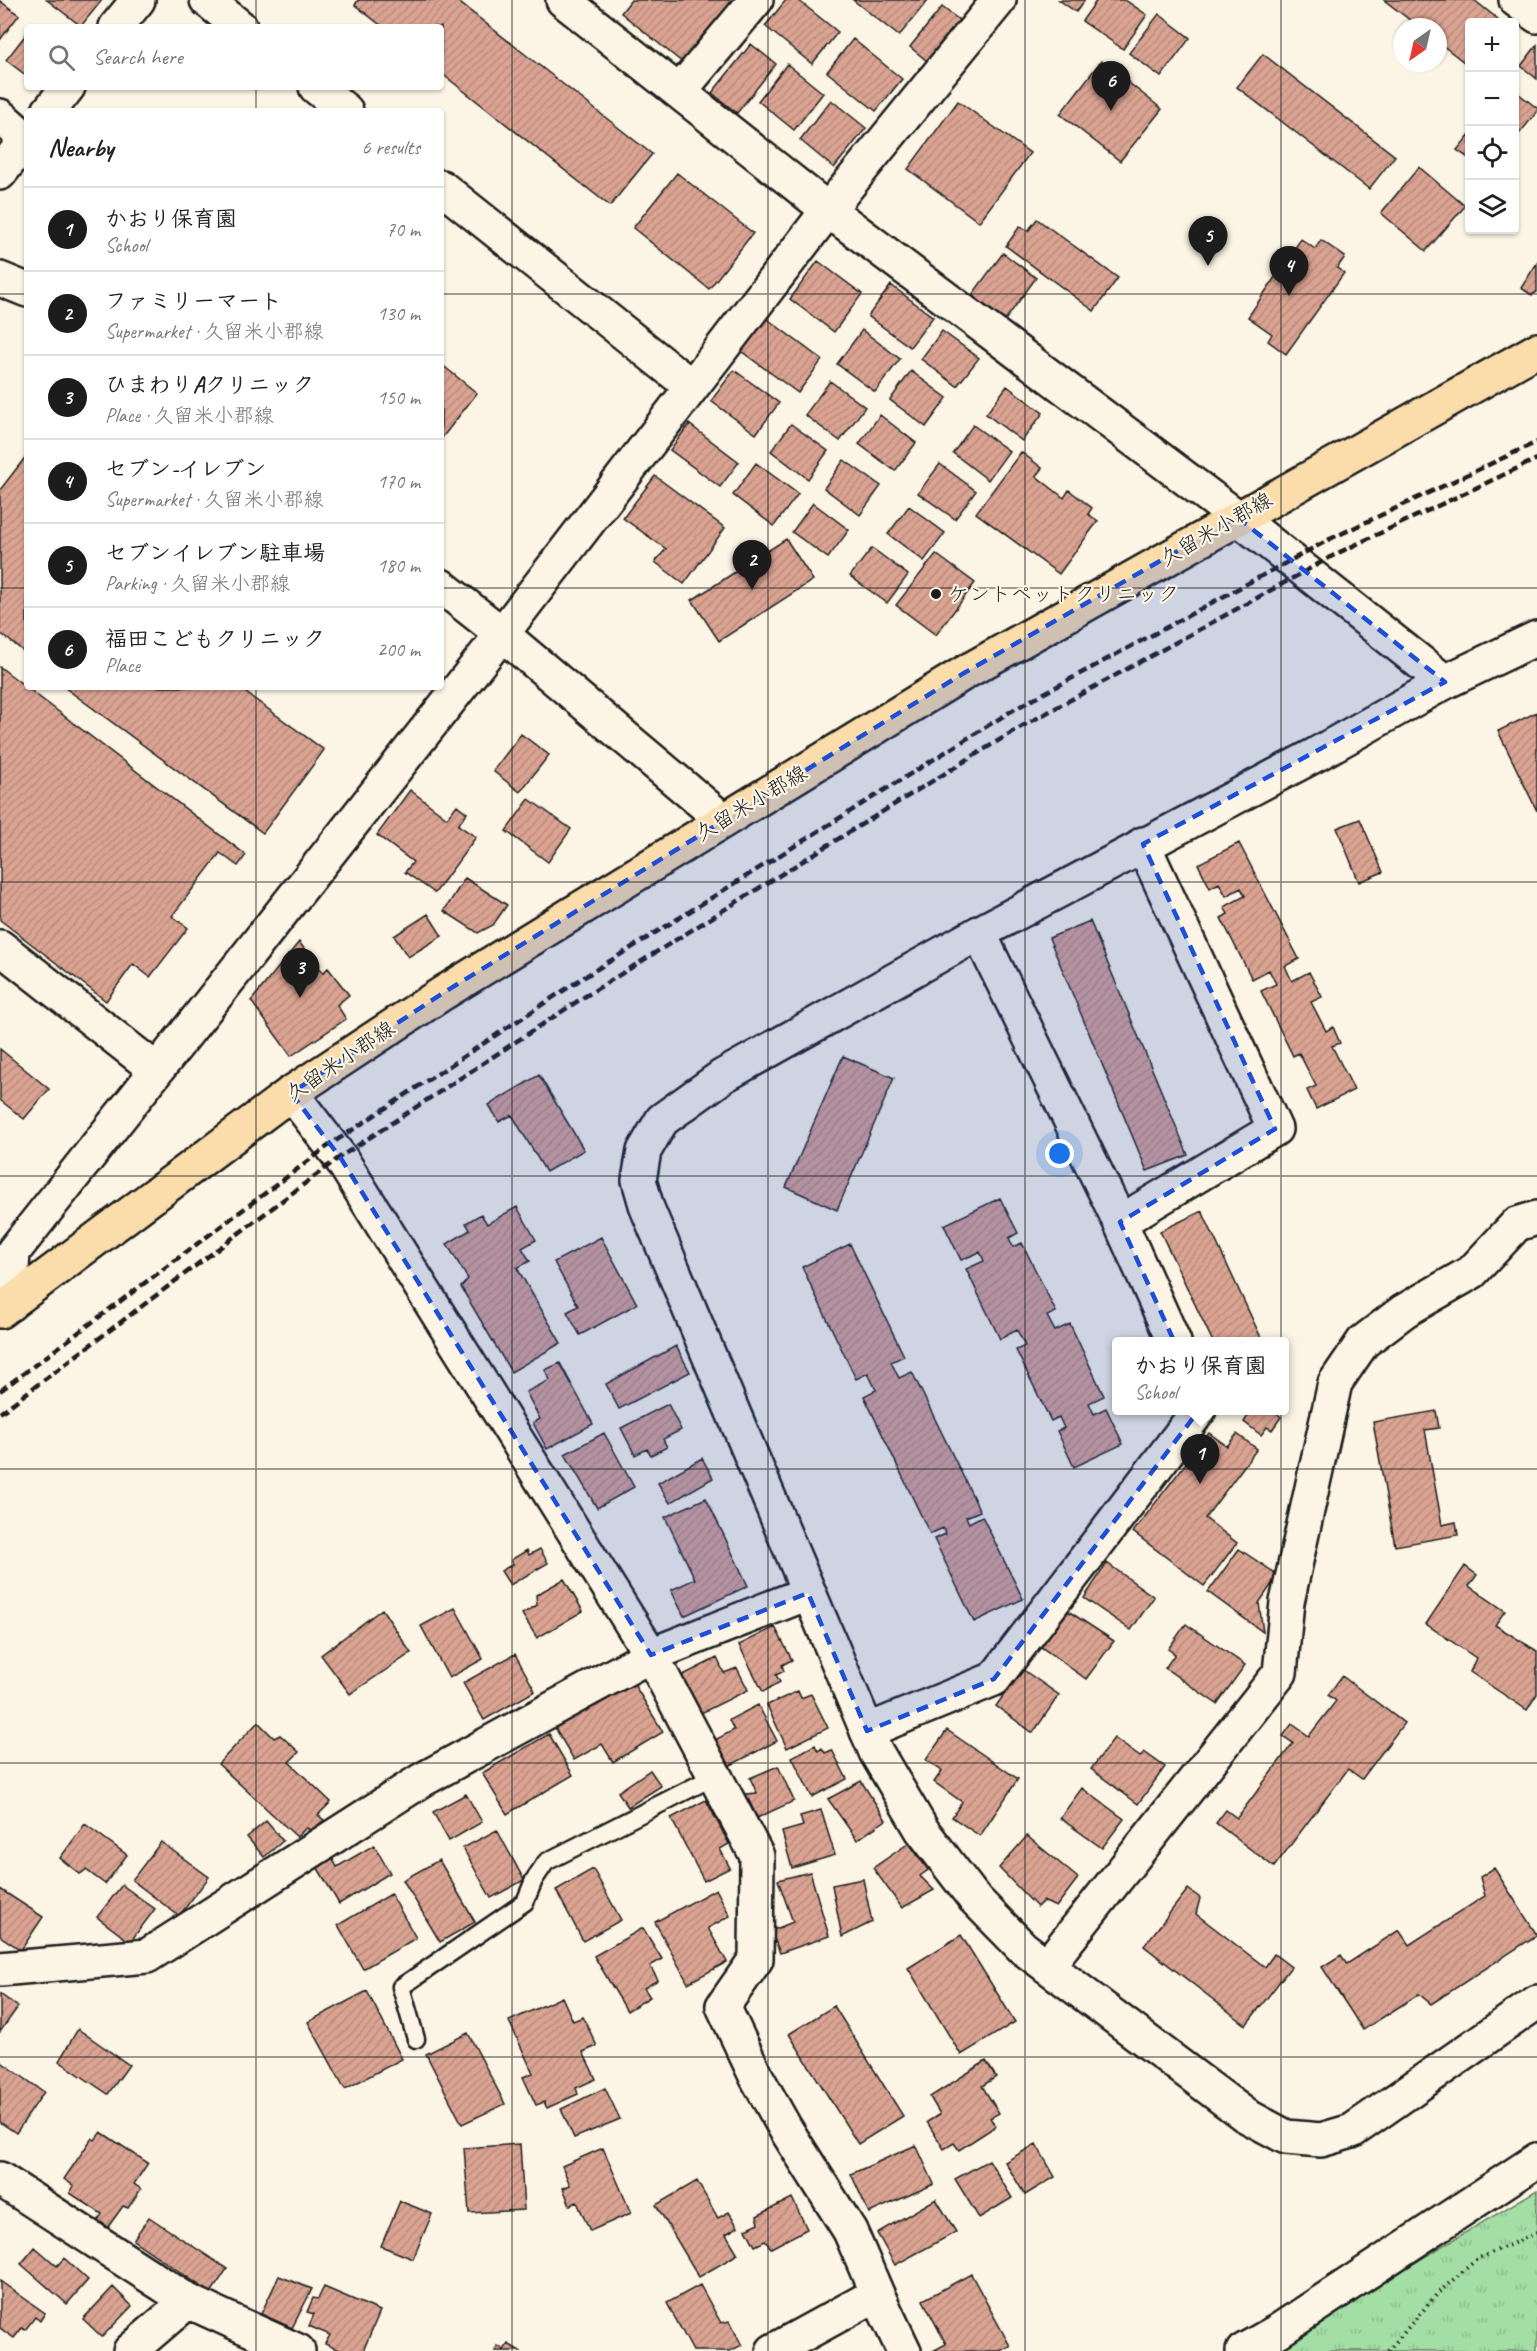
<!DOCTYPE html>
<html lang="en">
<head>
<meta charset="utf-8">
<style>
  :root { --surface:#fff; --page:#f2f2f2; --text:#222; --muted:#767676; --line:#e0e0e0; --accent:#1c1c1c }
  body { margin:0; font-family:Caveat,"Klee One",sans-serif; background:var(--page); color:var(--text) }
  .controls { position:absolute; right:18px; top:18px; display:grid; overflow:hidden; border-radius:6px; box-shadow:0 2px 4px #0004 }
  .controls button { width:54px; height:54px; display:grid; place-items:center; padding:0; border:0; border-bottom:2px solid var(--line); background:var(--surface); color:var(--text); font:30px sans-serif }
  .compass { position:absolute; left:1393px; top:18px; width:54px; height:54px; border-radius:50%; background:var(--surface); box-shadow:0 2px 4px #0004; rotate:214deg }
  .you { position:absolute; left:1060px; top:1154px; width:21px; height:21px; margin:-15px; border:4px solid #fff; border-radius:50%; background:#1a73e8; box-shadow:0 0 0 9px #1a73e833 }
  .badge { display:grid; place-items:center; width:39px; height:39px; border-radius:50%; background:var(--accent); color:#fff; font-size:20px; font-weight:700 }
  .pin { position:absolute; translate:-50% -50px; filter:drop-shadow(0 2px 3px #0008) }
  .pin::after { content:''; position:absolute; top:32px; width:21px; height:18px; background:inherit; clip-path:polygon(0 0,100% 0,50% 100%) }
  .popup { position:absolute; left:1112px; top:1337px; width:177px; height:78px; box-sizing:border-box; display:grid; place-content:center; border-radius:6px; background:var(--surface); filter:drop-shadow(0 2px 4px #0005); font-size:20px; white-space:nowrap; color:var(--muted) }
  .popup b { font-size:22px; color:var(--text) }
  .popup::after { content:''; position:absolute; left:50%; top:100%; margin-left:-12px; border:12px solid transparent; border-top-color:var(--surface) }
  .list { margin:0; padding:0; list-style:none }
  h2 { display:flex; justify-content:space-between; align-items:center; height:78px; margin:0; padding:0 24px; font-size:26px }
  h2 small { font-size:20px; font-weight:400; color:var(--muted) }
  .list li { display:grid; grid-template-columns:39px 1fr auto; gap:18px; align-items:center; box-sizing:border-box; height:84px; padding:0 24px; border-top:2px solid var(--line) }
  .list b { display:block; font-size:22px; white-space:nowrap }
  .list p { margin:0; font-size:20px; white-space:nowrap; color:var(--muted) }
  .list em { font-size:20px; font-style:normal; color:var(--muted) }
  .icon { flex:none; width:33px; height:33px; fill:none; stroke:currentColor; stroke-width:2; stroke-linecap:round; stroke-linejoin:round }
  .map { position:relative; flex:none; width:1537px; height:2351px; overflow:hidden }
  .search { position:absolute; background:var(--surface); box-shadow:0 2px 4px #0004; left:24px; top:24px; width:420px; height:66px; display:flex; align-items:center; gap:15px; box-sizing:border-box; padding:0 21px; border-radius:6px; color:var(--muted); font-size:22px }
  .panel { position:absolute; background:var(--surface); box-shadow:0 2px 4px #0004; left:24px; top:108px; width:420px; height:582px; border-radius:6px }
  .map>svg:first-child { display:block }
  .park { fill:url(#park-tufts); stroke:#607d60; stroke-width:1.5 }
  .building { fill:url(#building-hatch); stroke:#1c1c1c; stroke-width:1.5 }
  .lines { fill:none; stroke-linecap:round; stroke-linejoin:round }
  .service-casing { stroke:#1c1c1c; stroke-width:21 }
  .minor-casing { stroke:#1c1c1c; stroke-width:38 }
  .tertiary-casing { stroke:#1c1c1c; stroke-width:38 }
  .primary-casing { stroke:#1c1c1c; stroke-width:38 }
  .path { stroke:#1c1c1c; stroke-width:4; stroke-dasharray:1.5 4.5; stroke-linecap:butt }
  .service { stroke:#fcf5e5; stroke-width:16 }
  .minor { stroke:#fcf5e5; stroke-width:33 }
  .tertiary { stroke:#fcf5e5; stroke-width:33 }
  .primary { stroke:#fbddab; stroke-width:33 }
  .rail { stroke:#1c1c1c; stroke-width:4.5; stroke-dasharray:9 4.5; stroke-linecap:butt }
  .marked { fill:#1d4ed8; fill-opacity:0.2; stroke:#1d4ed8; stroke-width:4.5; stroke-dasharray:12 8; stroke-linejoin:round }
  .grid { fill:none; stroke:#1c1c1c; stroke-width:1.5; stroke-opacity:0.55 }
  .poi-dot { fill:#1c1c1c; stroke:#fcf5e5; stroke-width:2 }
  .labels { text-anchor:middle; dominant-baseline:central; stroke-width:4.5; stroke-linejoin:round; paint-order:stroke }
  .street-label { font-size:21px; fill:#1c1c1c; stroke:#fcf5e5 }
  .poi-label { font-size:21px; fill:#1c1c1c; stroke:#fcf5e5; text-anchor:start }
</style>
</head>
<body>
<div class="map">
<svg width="1537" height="2351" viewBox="0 0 1537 2351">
  <defs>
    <pattern id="park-tufts" width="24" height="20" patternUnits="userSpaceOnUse" patternTransform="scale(1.5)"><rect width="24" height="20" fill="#a3dea4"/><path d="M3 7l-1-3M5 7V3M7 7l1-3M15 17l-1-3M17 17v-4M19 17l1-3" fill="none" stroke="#8cbe8d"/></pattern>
    <pattern id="building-hatch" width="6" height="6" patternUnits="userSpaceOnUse" patternTransform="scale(1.5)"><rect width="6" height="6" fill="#daa392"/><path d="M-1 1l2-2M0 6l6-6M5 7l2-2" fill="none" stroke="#ba8c7d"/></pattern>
  </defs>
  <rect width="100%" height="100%" fill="#fcf5e5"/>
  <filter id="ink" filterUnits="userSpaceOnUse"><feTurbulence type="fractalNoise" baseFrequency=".0167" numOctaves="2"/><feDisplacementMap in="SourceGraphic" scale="12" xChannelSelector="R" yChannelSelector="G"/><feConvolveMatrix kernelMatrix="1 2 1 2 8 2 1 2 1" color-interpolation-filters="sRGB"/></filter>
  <g filter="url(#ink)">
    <path class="park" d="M1537,2190V2351H1267Z"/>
    <path class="building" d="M47,0H102L81,26Z
      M358,0H456L652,154L610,206L441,73V27H383L355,5Z
      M631,0H733L683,63L621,13Z
      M786,0H798L838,32L812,64L765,26Z
      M853,0H928L899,36Z
      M1059,0H1085L1076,12Z
      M1097,0H1125L1147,15L1123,49L1082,21Z
      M1384,0H1474L1498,19L1495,22H1470V56L1464,62L1438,42V27H1419Z
      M0,1L19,15L0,40Z
      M942,7L959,20L927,61L910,47Z
      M1159,14L1190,38L1161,77L1129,53Z
      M27,33V76L6,60Z
      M853,39L902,79L876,111L827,72Z
      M751,44L776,64L737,113L712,93Z
      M1537,45V79L1521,66Z
      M1263,54L1395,156L1369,189L1237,87Z
      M1101,61L1162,109L1120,161L1060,114Z
      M787,64L823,93L794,130L758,101Z
      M1514,90L1537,108V112L1514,140Z
      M831,100L866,128L834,168L800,140Z
      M958,101L1030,153L979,222L908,169Z
      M1470,134V159L1457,150Z
      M1419,167L1465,206L1426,251L1381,213Z
      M677,173L753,233L709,289L633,228Z
      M1037,219L1118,278L1094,311L1006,246L1020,226L1028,231Z
      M1301,239L1315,249L1321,240L1345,257L1337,268L1344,273L1286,354L1268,341L1272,334L1248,317Z
      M1003,253L1036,278L1003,323L969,299Z
      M818,261L862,294L834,332L790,299Z
      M1537,263V292L1532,295L1521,288Z
      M891,285L933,317L910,347L868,316Z
      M766,318L822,360L798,393L741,351Z
      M862,330L900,359L875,392L837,364Z
      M942,331L979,358L957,386L921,359Z
      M441,364L477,393L441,439Z
      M734,370L779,403L756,434L711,401Z
      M911,371L947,398L926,427L890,400Z
      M830,381L865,407L840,441L805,415Z
      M1007,386L1043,413L1022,441L986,414Z
      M880,415L916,443L895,471L859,444Z
      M689,424L739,462L720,487L670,450Z
      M791,424L828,451L808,479L771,451Z
      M973,425L1009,451L988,480L953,453Z
      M1021,452L1042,468L1036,476L1064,498L1069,490L1092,508L1088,514L1098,521L1059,574L976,513Z
      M27,455V654L0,633V490Z
      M844,460L881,486L860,515L824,488Z
      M756,463L798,494L774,526L733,495Z
      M940,464L976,491L955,519L918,493Z
      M655,476L725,528L684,584L655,562L666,549L623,518Z
      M813,503L849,530L828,558L792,532Z
      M909,506L945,533L924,561L888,534Z
      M786,539L813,580L719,641L692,600Z
      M872,548L908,575L887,603L850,576Z
      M936,554L975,583L936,635L896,605Z
      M0,667L246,855L238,866L220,853L172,916L188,928L150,977L133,964L106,1001L0,920Z
      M64,687H238L324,750L263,833Z
      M1537,712V811L1498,731Z
      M521,734L549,755L520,792L493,771Z
      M410,790L447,818L457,805L467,813L458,825L476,837L435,893L405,872L413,862L377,835Z
      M529,799L571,829L548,862L506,831Z
      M1360,819L1383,872L1359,882L1337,828Z
      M1239,843L1299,959L1285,966L1292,981L1309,972L1322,997L1311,1002L1326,1031L1333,1027L1340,1043L1332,1046L1354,1090L1316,1109L1307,1090L1316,1086L1299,1053L1293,1056L1261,991L1276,984L1269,970L1252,979L1221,918L1228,914L1224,907L1245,896L1241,888L1226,896L1219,883L1210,888L1198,864Z
      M465,878L507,905L493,925L478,933L444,911Z
      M428,914L442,936L408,957L394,936Z
      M1090,921L1188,1155L1147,1171L1049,938Z
      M299,942L323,973L328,968L349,995L337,1005L346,1019L291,1056L251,1001Z
      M0,1049L49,1089L24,1119L0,1100Z
      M843,1056L894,1078L837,1210L786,1187Z
      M539,1075L584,1150L546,1172L512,1115L499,1122L489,1105Z
      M1000,1198L1018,1233L1009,1238L1013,1247L1022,1243L1056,1312L1047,1316L1055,1331L1070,1324L1104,1396L1089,1403L1094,1414L1106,1408L1123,1444L1074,1467L1057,1431L1064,1428L1059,1417L1051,1421L1016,1350L1025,1346L1017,1330L1000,1339L966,1269L984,1261L980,1252L961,1260L944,1225Z
      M517,1207L536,1240L522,1248L530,1261L517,1268L561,1343L511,1372L461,1287L468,1279L447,1244L470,1230L466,1223L481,1214L487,1224Z
      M1202,1211L1263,1342H1213L1160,1231Z
      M601,1237L637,1304L580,1335L567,1312L578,1306L554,1262Z
      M850,1244L904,1356L891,1362L899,1378L912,1372L980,1511L966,1517L969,1523L982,1516L1023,1599L974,1622L934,1539L946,1534L943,1528L930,1534L864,1396L876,1390L868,1373L856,1379L802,1267Z
      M676,1346L690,1372L619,1409L606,1384Z
      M560,1363L593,1424L547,1449L533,1423L540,1419L526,1392L550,1380L545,1370Z
      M668,1404L681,1430L663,1439L667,1447L651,1455L647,1449L635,1455L621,1428Z
      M1252,1410H1274L1281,1417L1272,1430L1267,1427L1261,1435L1244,1422Z
      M1436,1411L1439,1428L1425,1430L1442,1525L1456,1522L1458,1535L1395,1546L1373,1422Z
      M604,1433L634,1487L597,1508L565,1454Z
      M1209,1433L1227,1446L1237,1434L1257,1449L1205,1518L1237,1543L1204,1586L1133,1532Z
      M702,1458L713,1478L670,1503L658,1483Z
      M706,1498L748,1586L684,1616L671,1590L695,1579L665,1517Z
      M540,1549L548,1563L510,1585L501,1571L513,1564L511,1560L527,1550L529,1555Z
      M1239,1549L1278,1575L1259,1603L1263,1632L1208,1592Z
      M1107,1563L1154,1597L1131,1630L1084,1598Z
      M1465,1566L1477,1575L1469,1586L1505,1611L1495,1625L1537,1651V1694L1527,1710L1470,1672L1476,1658L1426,1624Z
      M564,1579L583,1611L537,1638L522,1614L537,1605L536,1595Z
      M455,1608L483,1659L449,1678L421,1626Z
      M382,1609L411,1653L350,1694L321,1655Z
      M1065,1609L1114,1641L1086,1679L1037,1644Z
      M1186,1624L1245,1665L1217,1704L1165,1668L1175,1654L1168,1649Z
      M775,1627L792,1660L782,1665L784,1671L776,1675L780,1682L763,1692L739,1645Z
      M515,1654L535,1691L484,1720L463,1683Z
      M717,1658L724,1673L737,1668L748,1690L699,1714L679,1677Z
      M1022,1669L1059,1695L1033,1733L996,1706Z
      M1342,1676L1404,1723L1362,1779L1348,1769L1274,1867L1216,1823L1226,1810L1237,1818L1293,1743L1283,1736L1292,1724L1309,1736L1336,1701L1328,1695Z
      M632,1681L663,1732L613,1762L602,1744L574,1760L554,1726Z
      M798,1691L801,1698L811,1694L828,1728L787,1748L767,1705Z
      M758,1705L777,1741L729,1766L715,1740L734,1730L729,1720Z
      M258,1722L274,1738L280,1735L299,1752L289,1762L331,1802L318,1815L324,1820L313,1831L306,1828L297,1837L218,1764Z
      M947,1730L1018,1779L980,1836L952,1817L962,1802L934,1782L942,1771L926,1760Z
      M549,1734L573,1775L507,1814L482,1773Z
      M1114,1738L1140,1757L1144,1752L1165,1767L1138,1804L1091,1769Z
      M815,1745L818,1751L822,1748L825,1753L832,1750L847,1779L812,1797L792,1757Z
      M778,1766L794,1801L757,1818L746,1794L757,1793L750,1778Z
      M650,1770L661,1786L628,1807L618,1792Z
      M861,1781L886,1820L857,1840L828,1799Z
      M1082,1788L1124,1819L1102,1848L1060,1818Z
      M466,1794L482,1822L449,1841L433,1812Z
      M706,1800L729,1844L720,1849L730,1868L704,1881L671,1818Z
      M821,1810L835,1855L792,1868L782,1832L803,1826L800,1816Z
      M266,1821L283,1841L264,1857L247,1837Z
      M85,1824L127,1855L105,1884L86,1870L80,1874L60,1858Z
      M497,1830L524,1880L491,1898L463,1848Z
      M1027,1836L1078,1878L1056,1907L1043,1901L1037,1907L999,1868Z
      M161,1842L209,1877L179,1916L132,1880Z
      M909,1843L928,1870L920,1876L934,1890L902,1908L873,1868Z
      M374,1845L390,1873L339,1904L316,1865L331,1856L337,1867Z
      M439,1860L475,1922L440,1942L403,1880Z
      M1494,1868L1537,1935L1431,2004L1419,1994L1363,2030L1322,1967L1341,1955L1347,1964L1399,1930L1409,1945L1485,1896L1480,1877Z
      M593,1869L621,1920L583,1941L556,1890Z
      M810,1872L829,1936L780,1953L771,1931L793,1922L778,1880Z
      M863,1879L872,1922L842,1937L832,1885Z
      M122,1885L155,1909L130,1942L97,1917Z
      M0,1889L43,1917L21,1950L0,1936Z
      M716,1889L730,1916L708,1928L727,1962L688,1983L655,1922Z
      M1188,1889L1200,1898L1196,1914L1265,1967L1274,1954L1291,1967L1246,2025L1144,1946Z
      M391,1894L416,1938L363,1969L338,1925Z
      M643,1928L662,1959L650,1966L658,1980L644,1988L650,1997L627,2011L594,1956Z
      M961,1935L1015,2022L961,2055L908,1968Z
      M367,1991L402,2059L345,2089L308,2022Z
      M0,1994L18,2007L0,2032Z
      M562,1997L573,2021L583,2017L597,2046L583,2052L596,2079L576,2088L578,2094L547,2108L544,2102L536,2105L523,2077L533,2073L509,2021Z
      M834,2006L903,2116L858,2144L789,2034Z
      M78,2029L129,2065L108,2094L59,2061Z
      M468,2033L505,2104L462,2124L426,2054Z
      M0,2061L44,2092L16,2133L0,2122Z
      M986,2061L996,2077L982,2086L999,2113L990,2118L996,2126L959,2150L954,2143L944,2149L927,2122L940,2114L930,2097Z
      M605,2088L620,2119L574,2138L561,2109Z
      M101,2132L148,2163L134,2184L141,2189L128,2208L123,2206L108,2227L98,2220L102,2214L70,2193L74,2186L64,2179L92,2138L95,2140Z
      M520,2144L524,2210L469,2213L464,2148Z
      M1036,2144L1055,2177L1025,2195L1005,2162Z
      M916,2145L934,2184L869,2213L851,2174Z
      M603,2148L631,2213L590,2231L577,2202L570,2205L563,2188L570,2185L562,2166Z
      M989,2160L1012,2198L979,2218L955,2179Z
      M697,2181L718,2218L729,2212L738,2227L726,2234L738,2254L699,2277L656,2205Z
      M792,2198L807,2229L771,2248L765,2241L755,2246L746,2229L759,2223L757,2216Z
      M936,2199L956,2232L895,2265L877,2233Z
      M400,2201L432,2214L413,2259L381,2246Z
      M149,2217L227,2269L211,2293L133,2240Z
      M35,2247L57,2266L64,2258L88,2280L67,2304L21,2264Z
      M971,2274L1010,2346L1000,2351H933L946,2344L923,2300Z
      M279,2276L312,2289L292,2328L261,2314Z
      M0,2281L45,2313L40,2321L35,2317L25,2330L22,2328L14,2338L0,2328Z
      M700,2285L721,2323L729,2321L742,2345L730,2351H693L667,2303Z
      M113,2287L132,2306L102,2337L83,2319Z
      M324,2287L380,2311L363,2351H341L325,2344L330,2335L309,2326L314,2314L307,2312L313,2298L318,2299Z
      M508,2344L520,2351H495L498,2346L504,2350Z"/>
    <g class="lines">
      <g class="service-casing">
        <path id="service" d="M416,2039L401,1987L525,1902L534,1880L546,1862L715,1776"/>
      </g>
      <g class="minor-casing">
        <path id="minor" d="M207,0L240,27
          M563,0L828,210L1237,517L1445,682
          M1516,0L1537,16
          M116,27L138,0
          M316,87L346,111
          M679,92L756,0
          M49,111L68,87
          M0,116L26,139
          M0,173L27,138
          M441,187L692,387
          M979,933L1120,1222L1174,1342
          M0,947L155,1069
          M291,1093L340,1157L651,1655L757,1856L756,1959L723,2006L756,2076L785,2128L850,2231L877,2294L773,2351
          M1120,1222L1275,1129L1143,844
          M10,1304L13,1252L502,634L828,210L999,0
          M867,1731L994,1679L1199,1410
          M1047,1966L1280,1673L1287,1602L1335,1383L1363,1342L1404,1311L1472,1272L1517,1224L1537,1218
          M0,1969L147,1956L422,1780L651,1655L808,1593
          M0,2179L188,2301L298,2351
          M877,2294L904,2351
          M130,2351L188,2301
          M1243,2351L1278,2331L1537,2160"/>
      </g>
      <g class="tertiary-casing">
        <path id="tertiary" d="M0,279L27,290
          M441,586L502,634L723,820
          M1537,638L1445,682L1317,754L979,933L723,1076L662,1120L644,1151L639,1180L647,1208L876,1752L922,1830L974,1898L1023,1948L1245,2115L1286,2137L1321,2140L1352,2131L1537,2002"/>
      </g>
      <g class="primary-casing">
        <path id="primary" d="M0,1311L291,1093L443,993L964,673L1537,350"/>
      </g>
      <path class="path" d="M1388,2351L1438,2293L1477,2259L1537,2233"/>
      <use href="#service" class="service"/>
      <use href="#minor" class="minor"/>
      <use href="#tertiary" class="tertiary"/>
      <use href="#primary" class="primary"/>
      <path class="rail" d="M0,1391L331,1144L578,981L1013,710L1330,539L1537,442
        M0,1413L340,1157L584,997L846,834L1019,728L1255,599L1338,553L1537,459"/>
    </g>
  </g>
  <path class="marked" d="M1237,517L1445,682L1143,844L1275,1129L1120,1222L1203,1405L994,1679L867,1731L808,1593L651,1655L340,1157L291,1093L443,993L964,673Z"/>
  <path class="grid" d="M256,0V27M512,0V2351M768,0V2351M1025,0V2351M1281,0V2351M256,87V111M0,294H27M441,294H1537M0,588H27M441,588H1537M256,687V2351M0,882H1537M0,1176H1537M0,1469H1537M0,1763H1537M0,2057H1537"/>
  <circle class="poi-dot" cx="936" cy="594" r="6"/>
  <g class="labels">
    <g class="street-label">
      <text transform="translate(1216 529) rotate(-30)">久留米小郡線</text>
      <text transform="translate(751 803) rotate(-31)">久留米小郡線</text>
      <text transform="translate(340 1061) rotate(-34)">久留米小郡線</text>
    </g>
    <g class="poi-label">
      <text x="948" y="594">ケントペットクリニック</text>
    </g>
  </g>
</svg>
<div class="controls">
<button>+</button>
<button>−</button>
<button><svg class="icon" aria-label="locate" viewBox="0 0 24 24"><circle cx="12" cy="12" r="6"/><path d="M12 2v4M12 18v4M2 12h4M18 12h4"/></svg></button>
<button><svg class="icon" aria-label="layers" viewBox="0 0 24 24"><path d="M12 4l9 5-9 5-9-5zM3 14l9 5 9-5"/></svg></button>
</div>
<svg class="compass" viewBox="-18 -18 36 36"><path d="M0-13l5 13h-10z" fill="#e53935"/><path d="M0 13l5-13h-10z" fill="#767676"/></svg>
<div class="you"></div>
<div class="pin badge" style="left:1200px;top:1484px">1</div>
<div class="popup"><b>かおり保育園</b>School</div>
<div class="pin badge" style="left:752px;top:590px">2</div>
<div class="pin badge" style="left:300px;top:998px">3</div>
<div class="pin badge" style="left:1289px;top:296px">4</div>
<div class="pin badge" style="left:1208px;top:266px">5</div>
<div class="pin badge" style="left:1111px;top:111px">6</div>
<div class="search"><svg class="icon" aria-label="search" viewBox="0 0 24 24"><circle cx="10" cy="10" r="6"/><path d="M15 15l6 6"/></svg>Search here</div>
<section class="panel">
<h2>Nearby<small>6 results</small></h2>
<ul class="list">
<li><span class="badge">1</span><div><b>かおり保育園</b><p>School</p></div><em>70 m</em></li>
<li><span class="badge">2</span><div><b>ファミリーマート</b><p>Supermarket · 久留米小郡線</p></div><em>130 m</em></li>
<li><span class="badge">3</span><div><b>ひまわりAクリニック</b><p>Place · 久留米小郡線</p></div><em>150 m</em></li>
<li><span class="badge">4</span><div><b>セブン-イレブン</b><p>Supermarket · 久留米小郡線</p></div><em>170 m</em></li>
<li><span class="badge">5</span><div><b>セブンイレブン駐車場</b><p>Parking · 久留米小郡線</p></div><em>180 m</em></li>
<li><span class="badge">6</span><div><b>福田こどもクリニック</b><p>Place</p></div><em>200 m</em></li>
</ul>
</section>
</div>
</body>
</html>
